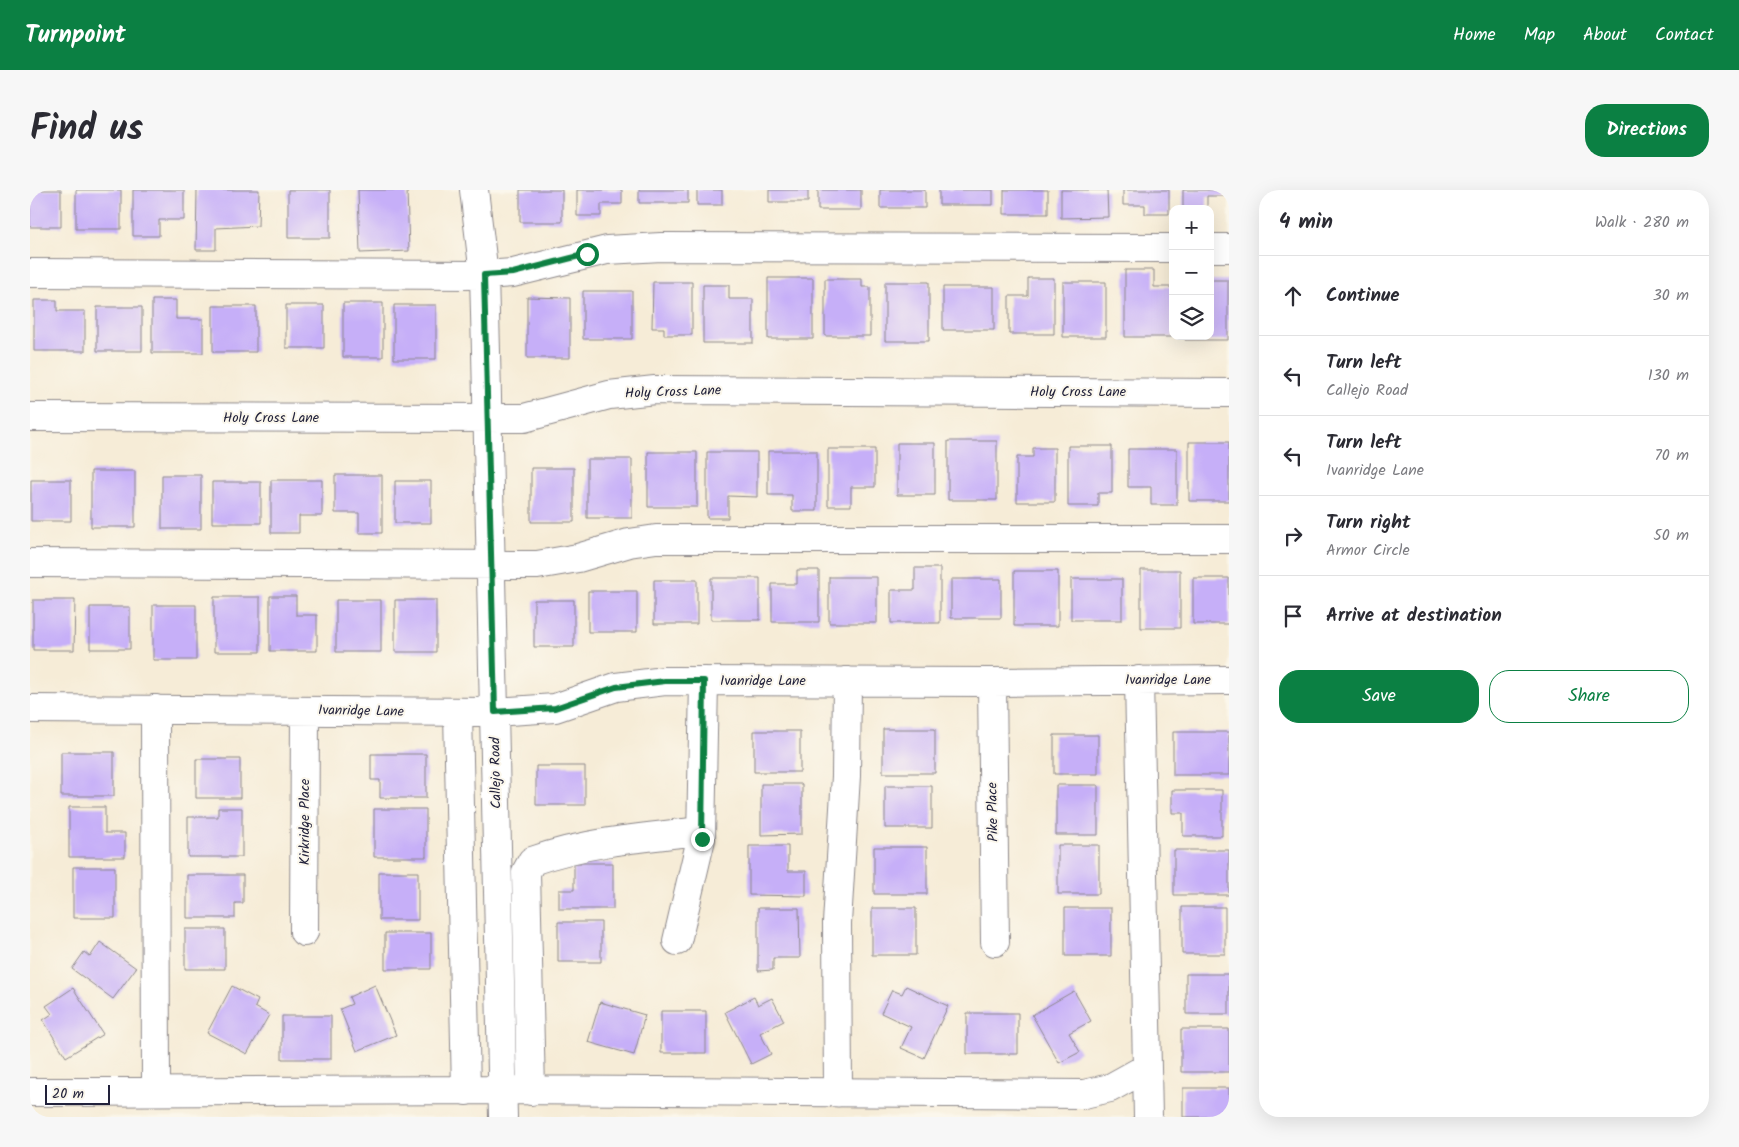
<!DOCTYPE html>
<html lang="en">
<head>
<meta charset="utf-8">
<style>
  :root { --surface:#fff; --page:#f7f7f7; --text:#2b2b33; --muted:#7c7c81; --line:#e1e1e2; --accent:#0b8043 }
  body { margin:0; font-family:Kalam,sans-serif; background:var(--page); color:var(--text) }
  .controls { position:absolute; right:15px; top:15px; display:grid; overflow:hidden; border-radius:10px; box-shadow:0 5px 20px #0002 }
  .controls button { width:45px; height:45px; display:grid; place-items:center; padding:0; border:0; border-bottom:1px solid var(--line); background:var(--surface); color:var(--text); font:25px sans-serif }
  .scale { position:absolute; left:15px; bottom:12px; width:65px; box-sizing:border-box; padding-left:5px; border:2px solid #22223b; border-top:0; font-size:14px; line-height:18px; white-space:nowrap; color:#22223b; -webkit-text-stroke:4px #fbf7ec; paint-order:stroke }
  .stop { position:absolute; width:15px; height:15px; margin:-11px; border:4px solid #0b8043; border-radius:50%; background:#fff }
  .stop.end { background:#0b8043; border-color:#fff; box-shadow:0 1px 5px #0008 }
  .list { margin:0; padding:0; list-style:none }
  h2 { display:flex; justify-content:space-between; align-items:center; height:65px; margin:0; padding:0 20px; font-size:21px }
  h2 small { font-size:16px; font-weight:400; color:var(--muted) }
  .list li { display:grid; grid-template-columns:32px 1fr auto; gap:15px; align-items:center; box-sizing:border-box; height:80px; padding:0 20px; border-top:1px solid var(--line) }
  .list b { display:block; font-size:19px; white-space:nowrap }
  .list p { margin:0; font-size:16px; white-space:nowrap; color:var(--muted) }
  .list em { font-size:16px; font-style:normal; color:var(--muted) }
  .actions { display:flex; gap:10px; padding:15px 20px }
  .actions a { flex:1; padding:11px 0; border:1px solid var(--accent); border-radius:20px; text-align:center; font-size:18px; color:var(--accent) }
  .actions .main { background:var(--accent); color:#fff }
  .icon { flex:none; width:28px; height:28px; fill:none; stroke:currentColor; stroke-width:2; stroke-linecap:round; stroke-linejoin:round }
  .map { position:relative; flex:none; width:1199px; height:927px; overflow:hidden; border-radius:20px }
  header { display:flex; align-items:center; gap:30px; box-sizing:border-box; height:70px; padding:0 25px; background:var(--accent); color:#fff }
  header strong { font-size:24px }
  nav { display:flex; gap:28px; margin-inline-start:auto; font-size:18px }
  .intro { display:flex; align-items:center; justify-content:space-between; box-sizing:border-box; height:120px; padding:0 30px }
  h1 { margin:0; font-size:35px }
  .button { padding:12px 22px; border-radius:20px; background:var(--accent); color:#fff; font-size:18px; font-weight:700 }
  main { display:flex; gap:30px; padding:0 30px }
  aside { flex:1; background:var(--surface); border-radius:20px; box-shadow:0 5px 20px #0002 }
  .map>svg:first-child { display:block }
  .building { fill:#c6aff8 }
  .lines { fill:none; stroke-linecap:round; stroke-linejoin:round }
  .minor-casing { stroke:#8c8789; stroke-width:30 }
  .minor { stroke:#fff; stroke-width:28 }
  .route { stroke:#0b8043; stroke-width:6 }
  .labels { text-anchor:middle; dominant-baseline:central; stroke-width:4; stroke-linejoin:round; paint-order:stroke }
  .street-label { font-size:14px; fill:#22223b; stroke:#fbf7ec }
</style>
</head>
<body>
<header>
<strong>Turnpoint</strong>
<nav><a>Home</a><a>Map</a><a>About</a><a>Contact</a></nav>
</header>
<div class="intro"><h1>Find us</h1><a class="button">Directions</a></div>
<main>
<div class="map">
<svg width="1199" height="927" viewBox="0 0 1199 927">
  <rect width="100%" height="100%" fill="#fbf7ec"/>
  <filter id="ink" filterUnits="userSpaceOnUse"><feTurbulence type="fractalNoise" baseFrequency=".02" numOctaves="2"/><feDisplacementMap in="SourceGraphic" scale="10" xChannelSelector="R" yChannelSelector="G"/><feConvolveMatrix kernelMatrix="1 2 1 2 8 2 1 2 1" color-interpolation-filters="sRGB"/></filter>
  <filter id="wash" filterUnits="userSpaceOnUse"><feTurbulence type="fractalNoise" baseFrequency=".0096" numOctaves="4" result="noise"/><feDisplacementMap in="SourceGraphic" scale="20" xChannelSelector="R" yChannelSelector="G"/><feGaussianBlur stdDeviation="1.12" result="paint"/><feColorMatrix in="noise" values="0 0 0 0 0 0 0 0 0 0 0 0 0 0 0 0 0 1.4 0 .05"/><feComposite in="paint" operator="in"/></filter>
  <g filter="url(#wash)">
    <rect width="100%" height="100%" fill="#f6ecd7"/>
    <g id="blocks">
      <path class="building" d="M0,0H31V37H0Z
        M46,0H91V39H46Z
        M103,0H154V30H129V46H103Z
        M167,0H229L228,36L186,38V60H166Z
        M258,0H300V48H258Z
        M328,0H377L379,61L330,63Z
        M490,0H532V32H490Z
        M547,0H592V14H571V26H547Z
        M609,0H658V13H609Z
        M667,0H692V15H667Z
        M739,0H778V12H739Z
        M788,0H831V20H788Z
        M850,0H895V18H850Z
        M909,0H963V15H909Z
        M974,0H1018V24H974Z
        M1031,0H1077L1078,27L1031,28Z
        M1093,0H1139V24H1115V15H1093Z
        M1153,0H1199V6H1177V19H1153Z
        M1095,80H1124V97H1143V147H1095Z
        M738,88H783V149H738Z
        M998,88H1024V144H979V106H998Z
        M795,89H832V97H840V146H795Z
        M1180,90H1198V150H1155V146H1180Z
        M623,92H662V145H634V138H622Z
        M855,92H899V151H855Z
        M1033,92H1076V147H1033Z
        M673,95H699V109H723V153H673Z
        M913,97H964V140H913Z
        M553,101H602V149H553Z
        M497,107L540,108V168H497Z
        M4,110H27V121H55V161H4Z
        M122,110H146V129H173V163H122Z
        M313,113H353V167H313Z
        M256,115H294V158H256Z
        M364,115H406V169H364Z
        M183,116H226V162H183Z
        M67,117H112V161H67Z
        M918,251H967V310H918Z
        M1159,252H1199V311H1159Z
        M867,253H905V305H867Z
        M1038,256H1082V303H1068V316H1038Z
        M1003,258H1025V312H987V267H1003Z
        M798,259H845V297H821V316H798Z
        M1098,259H1147V315H1121V297H1098Z
        M738,261H787V321H762V305H738Z
        M618,262H667V317H618Z
        M677,262H727V307L698,306V328H677Z
        M557,269H602V328H557Z
        M501,278H544V332H501Z
        M61,281H105V337H61Z
        M132,285H171V339H132Z
        M305,285H352V343H329V323H305Z
        M1,290H41V331H1Z
        M241,290H292V326H269V343H241Z
        M365,291H401V333H365Z
        M182,292H231V333H182Z
        M885,378H910V433H861V400H885Z
        M767,380H789V432H742V394H767Z
        M1111,380H1150V438H1111Z
        M984,381H1028V436H984Z
        M799,387H847V433H799Z
        M681,388H730V430H681Z
        M1163,388H1199V434H1163Z
        M921,389H971V428H921Z
        M1041,389H1092V430H1041Z
        M624,390H667V434H624Z
        M558,401H607V442H558Z
        M240,406H266V425H287V461H240Z
        M184,407H230V462H184Z
        M3,410H45L44,460H3Z
        M306,410H351V462H306Z
        M365,410H406V462H365Z
        M504,410H544V457H504Z
        M123,415H166V470H123Z
        M60,417H100V459H60Z
        M853,539H905V583H853Z
        M724,541H770V582H724Z
        M1143,542H1199V585H1143Z
        M1024,545H1068V584H1024Z
        M31,562H84V606H31Z
        M341,564H396V608H350V590H341Z
        M166,569H210V608H166Z
        M506,576H555V615H506Z
        M731,594H772V644L731,645Z
        M1026,595H1068V645H1026Z
        M855,596H902V638H855Z
        M1142,600H1192V646H1153V623H1142Z
        M39,617H75V643H95V667H39Z
        M188,618H212V667H158V627H188Z
        M344,619H396V667H344Z
        M1028,655H1069V704H1028Z
        M719,656H758V681H776V706L719,705Z
        M844,657H897V704H844Z
        M1144,660H1199V705H1144Z
        M544,673H583V719H529V700H544Z
        M43,677H85V728H43Z
        M349,682H388V730H349Z
        M157,685H213V713H205V728H157Z
        M1152,717H1195V764H1152Z
        M728,718H769L770,768H743V780L728,781Z
        M842,718H886V765H842Z
        M1035,718H1081V766H1035Z
        M528,732H571V772H528Z
        M155,739H195V779H155Z
        M355,743H401V779H355Z
        M70,752L106,778L83,809L42,779L54,762L60,767Z
        M1156,784H1199V824H1156Z
        M345,795L366,845L327,861L310,819L322,814L319,807Z
        M202,796L228,810L225,817L239,825L217,864L177,843Z
        M876,796L918,816L894,868L871,858L881,837L851,823L862,800L872,804Z
        M43,798L73,844L36,867L13,830L22,824L16,816Z
        M1044,801L1061,831L1039,843L1050,862L1029,873L1002,825Z
        M724,807L728,815L742,808L754,831L730,843L741,864L721,874L695,822Z
        M570,812L615,825L604,865L558,852Z
        M631,821H676V863H631Z
        M937,823H988V864H937Z
        M252,826H301V869H252Z
        M1151,839H1199V882H1151Z
        M1153,898H1199V927H1153Z"/>
    </g>
  </g>
  <g filter="url(#ink)">
    <use href="#blocks" fill-opacity="0" stroke="#8c8789" stroke-width="1"/>
    <g class="lines">
      <g class="minor-casing">
        <path id="minor" d="M444,0L454,85L456,162L473,927
          M1180,58H1199
          M0,83L454,85L483,83L577,60L631,57L1143,58
          M0,227L494,228L579,205L625,200L1199,203
          M0,373L507,375L548,368L599,353L626,349H1199
          M1109,490L1118,927
          M962,492L965,752
          M0,519L465,522L525,518L586,497L635,491L962,492L1199,490
          M125,519L126,901
          M428,522L436,901
          M274,742L275,521
          M647,751L671,649L674,491
          M501,901L496,682L502,671C555,652 615,647 671,641
          M0,902L472,900L1054,904L1080,898L1116,878
          M808,903L807,733L816,586L817,491"/>
      </g>
      <use href="#minor" class="minor"/>
    </g>
  </g>
  <g class="lines" filter="url(#ink)">
    <path class="route" d="M557,64L483,83L454,85L465,522L525,518L586,497L635,491H674L672,649"/>
  </g>
  <g class="labels">
    <g class="street-label">
      <text transform="translate(643 202) rotate(-2)">Holy Cross Lane</text>
      <text x="1048" y="202">Holy Cross Lane</text>
      <text x="241" y="228">Holy Cross Lane</text>
      <text x="1138" y="490">Ivanridge Lane</text>
      <text x="733" y="491">Ivanridge Lane</text>
      <text transform="translate(331 521) rotate(1)">Ivanridge Lane</text>
      <text transform="translate(466 583) rotate(-91)">Callejo Road</text>
      <text transform="translate(963 622) rotate(-91)">Pike Place</text>
      <text transform="translate(275 632) rotate(-90)">Kirkridge Place</text>
    </g>
  </g>
</svg>
<div class="controls">
<button>+</button>
<button>−</button>
<button><svg class="icon" aria-label="layers" viewBox="0 0 24 24"><path d="M12 4l9 5-9 5-9-5zM3 14l9 5 9-5"/></svg></button>
</div>
<div class="scale">20 m</div>
<div class="stop" style="left:557px;top:64px"></div>
<div class="stop end" style="left:672px;top:649px"></div>
</div>
<aside>
<h2>4 min<small>Walk · 280 m</small></h2>
<ul class="list">
<li><svg class="icon" aria-label="ahead" viewBox="0 0 24 24"><path d="M12 20V5M6 11l6-6 6 6"/></svg><div><b>Continue</b></div><em>30 m</em></li>
<li><svg class="icon" aria-label="left" viewBox="0 0 24 24"><path d="M17 20v-9H6M10 6l-5 5 5 5"/></svg><div><b>Turn left</b><p>Callejo Road</p></div><em>130 m</em></li>
<li><svg class="icon" aria-label="left" viewBox="0 0 24 24"><path d="M17 20v-9H6M10 6l-5 5 5 5"/></svg><div><b>Turn left</b><p>Ivanridge Lane</p></div><em>70 m</em></li>
<li><svg class="icon" aria-label="right" viewBox="0 0 24 24"><path d="M7 20v-9h11M14 6l5 5-5 5"/></svg><div><b>Turn right</b><p>Armor Circle</p></div><em>50 m</em></li>
<li><svg class="icon" aria-label="arrive" viewBox="0 0 24 24"><path d="M6 21V4h12l-3 4 3 4H6"/></svg><div><b>Arrive at destination</b></div></li>
</ul>
<div class="actions"><a class="main">Save</a><a>Share</a></div>
</aside>
</main>
</body>
</html>
